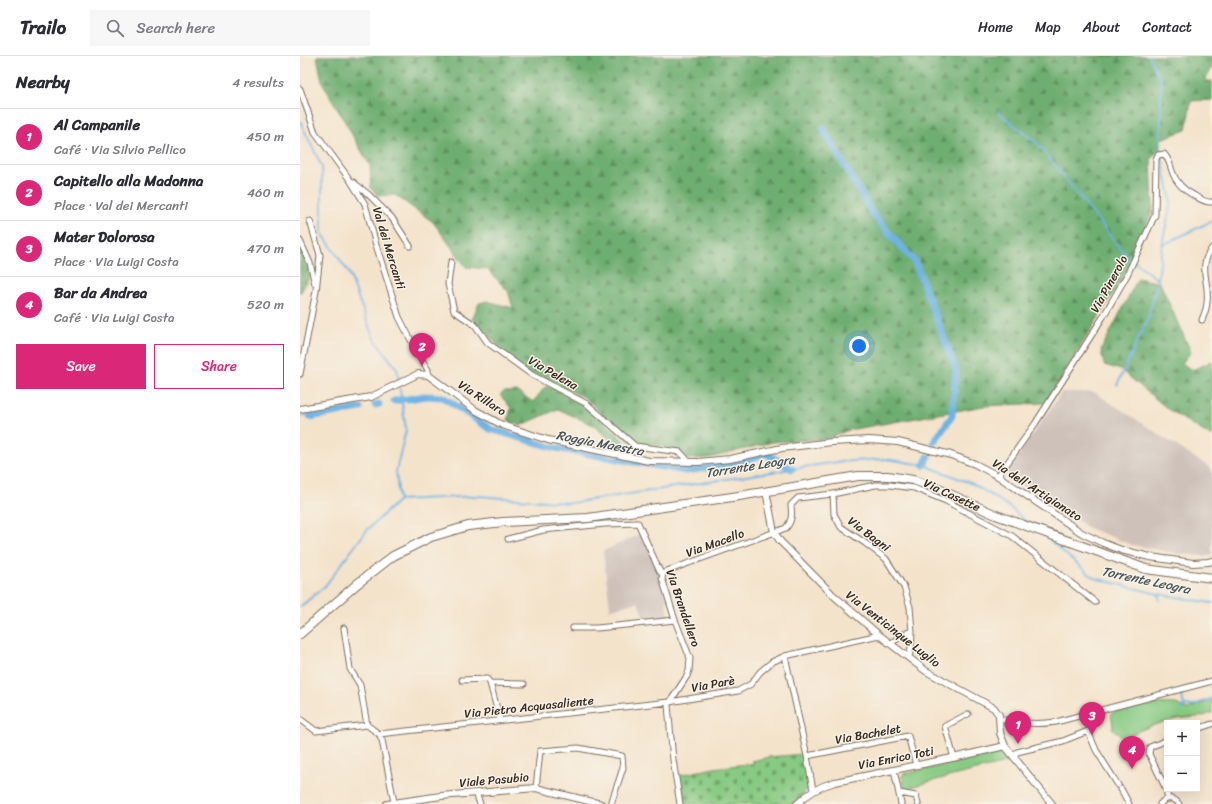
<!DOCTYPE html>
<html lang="en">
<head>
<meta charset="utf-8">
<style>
  :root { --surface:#fff; --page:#f7f7f7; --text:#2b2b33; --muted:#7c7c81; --line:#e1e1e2; --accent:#db2777 }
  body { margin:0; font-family:Sriracha,sans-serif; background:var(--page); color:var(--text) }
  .controls { position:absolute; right:12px; bottom:12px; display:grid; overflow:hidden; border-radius:0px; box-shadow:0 4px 16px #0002 }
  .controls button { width:36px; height:36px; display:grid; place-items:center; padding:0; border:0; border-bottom:1px solid var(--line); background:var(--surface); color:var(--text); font:20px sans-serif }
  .you { position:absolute; left:559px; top:290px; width:14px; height:14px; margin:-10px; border:3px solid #fff; border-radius:50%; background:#1a73e8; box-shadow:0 0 0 6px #1a73e833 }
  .badge { display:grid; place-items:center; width:26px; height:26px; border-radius:50%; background:var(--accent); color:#fff; font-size:13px; font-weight:700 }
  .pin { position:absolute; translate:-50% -33px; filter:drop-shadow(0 1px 2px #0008) }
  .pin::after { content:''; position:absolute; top:21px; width:14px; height:12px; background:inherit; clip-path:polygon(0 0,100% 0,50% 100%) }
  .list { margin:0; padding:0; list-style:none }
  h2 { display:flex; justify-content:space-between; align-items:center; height:52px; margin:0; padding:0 16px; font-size:17px }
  h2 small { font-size:13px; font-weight:400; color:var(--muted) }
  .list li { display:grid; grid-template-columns:26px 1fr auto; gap:12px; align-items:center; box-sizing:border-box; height:56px; padding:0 16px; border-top:1px solid var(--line) }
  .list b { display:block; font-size:15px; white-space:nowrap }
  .list p { margin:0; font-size:13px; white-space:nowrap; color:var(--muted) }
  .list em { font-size:13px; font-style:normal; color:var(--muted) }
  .actions { display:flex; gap:8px; padding:12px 16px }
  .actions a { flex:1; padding:9px 0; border:1px solid var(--accent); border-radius:0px; text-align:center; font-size:14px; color:var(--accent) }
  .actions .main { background:var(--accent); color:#fff }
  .icon { flex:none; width:22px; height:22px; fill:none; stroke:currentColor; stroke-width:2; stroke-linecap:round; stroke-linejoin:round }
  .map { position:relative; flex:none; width:912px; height:748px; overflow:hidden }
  header { display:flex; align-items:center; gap:24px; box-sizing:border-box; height:56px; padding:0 20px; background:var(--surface); border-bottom:1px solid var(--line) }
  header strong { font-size:19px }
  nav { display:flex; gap:22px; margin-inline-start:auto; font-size:14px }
  .search { width:280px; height:36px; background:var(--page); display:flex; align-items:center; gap:10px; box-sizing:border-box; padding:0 14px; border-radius:0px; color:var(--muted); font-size:15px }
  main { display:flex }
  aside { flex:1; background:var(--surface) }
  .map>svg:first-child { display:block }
  .industrial { fill:#cec1ba }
  .forest { fill:url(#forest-firs); stroke:#546c48 }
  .cemetery { fill:url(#cemetery-stones); stroke:#627a50 }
  .park { fill:#88ca83; stroke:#627a50 }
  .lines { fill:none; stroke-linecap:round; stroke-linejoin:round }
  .stream { stroke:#6eb3e4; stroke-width:2 }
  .canal { stroke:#6eb3e4; stroke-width:7 }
  .minor-casing { stroke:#7c6b5b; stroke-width:7 }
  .tertiary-casing { stroke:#7c6b5b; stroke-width:8 }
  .primary-casing { stroke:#7c6b5b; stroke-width:10 }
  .minor { stroke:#fff; stroke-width:5 }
  .tertiary { stroke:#fff; stroke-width:6 }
  .primary { stroke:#fff; stroke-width:8 }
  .labels { text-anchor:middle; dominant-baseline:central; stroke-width:3; stroke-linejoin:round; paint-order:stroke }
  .street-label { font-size:12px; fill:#3b2a1e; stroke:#f7f3e8 }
  .water-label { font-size:13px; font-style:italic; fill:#4a5359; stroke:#f7f3e8 }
</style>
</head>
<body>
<header>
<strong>Trailo</strong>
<div class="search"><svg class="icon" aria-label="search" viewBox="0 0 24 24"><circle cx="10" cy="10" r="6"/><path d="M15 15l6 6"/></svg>Search here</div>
<nav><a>Home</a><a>Map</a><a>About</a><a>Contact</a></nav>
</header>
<main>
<aside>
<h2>Nearby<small>4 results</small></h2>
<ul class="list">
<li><span class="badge">1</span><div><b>Al Campanile</b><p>Café · Via Silvio Pellico</p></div><em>450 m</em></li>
<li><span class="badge">2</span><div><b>Capitello alla Madonna</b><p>Place · Val dei Mercanti</p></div><em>460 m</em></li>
<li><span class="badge">3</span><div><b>Mater Dolorosa</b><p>Place · Via Luigi Costa</p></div><em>470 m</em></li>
<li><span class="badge">4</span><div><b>Bar da Andrea</b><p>Café · Via Luigi Costa</p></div><em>520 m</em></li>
</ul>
<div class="actions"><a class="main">Save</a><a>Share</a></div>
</aside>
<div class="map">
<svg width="912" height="748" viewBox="0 0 912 748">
  <defs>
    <pattern id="forest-firs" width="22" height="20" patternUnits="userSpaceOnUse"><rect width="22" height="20" fill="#6eae71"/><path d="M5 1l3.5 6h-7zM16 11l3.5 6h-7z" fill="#5c8e5c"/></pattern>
    <pattern id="cemetery-stones" width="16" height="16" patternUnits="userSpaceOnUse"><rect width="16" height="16" fill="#88ca83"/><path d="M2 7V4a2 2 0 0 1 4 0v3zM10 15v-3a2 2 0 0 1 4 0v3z" fill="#70a46b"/></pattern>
  </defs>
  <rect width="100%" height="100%" fill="#f7f3e8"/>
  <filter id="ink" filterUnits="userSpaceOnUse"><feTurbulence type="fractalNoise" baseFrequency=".025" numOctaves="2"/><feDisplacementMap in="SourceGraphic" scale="8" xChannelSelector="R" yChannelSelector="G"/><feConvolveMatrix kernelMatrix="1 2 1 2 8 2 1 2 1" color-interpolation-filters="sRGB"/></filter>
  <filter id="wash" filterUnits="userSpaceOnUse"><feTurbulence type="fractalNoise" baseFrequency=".012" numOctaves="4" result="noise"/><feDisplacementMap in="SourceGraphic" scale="16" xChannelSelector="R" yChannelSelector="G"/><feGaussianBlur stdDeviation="0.9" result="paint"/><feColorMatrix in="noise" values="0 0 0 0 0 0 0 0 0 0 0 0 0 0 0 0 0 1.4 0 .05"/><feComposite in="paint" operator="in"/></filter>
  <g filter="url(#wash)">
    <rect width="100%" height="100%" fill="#f4e3cb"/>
    <path class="industrial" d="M762,336H794L912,413V499L906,500L879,498L832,489L789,472L705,418Z
      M341,478L345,487H350L366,535L368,543L366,548L370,562L345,565L338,546L308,554L310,552L303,495Z"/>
    <path class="forest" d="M17,0H912V11L905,25H912V44L891,45L886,74L861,83L860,93L851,103L853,154L828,213L746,347L684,350L549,374L526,383L473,386L409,402L379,403L367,391L331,387L284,341L222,314L172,263L179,247L187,245L213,252L208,235L187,213L166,211L133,166L95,139L78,140L71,132L70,110L22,26Z
      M0,187L13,217L0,237Z
      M838,222L860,227L891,296L882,307L892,314L912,305V381L869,354L821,314L804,309L801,294Z
      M246,330L278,341L325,386L315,389L295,370L258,353L220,370L208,364L211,352L200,339L204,336L217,335L233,346Z"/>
    <path class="cemetery" d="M503,698L509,729L504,738L493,748H386L380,719L414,712L455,707L452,705L469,701Z"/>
    <path class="park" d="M912,644V657C898,663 883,661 869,665C854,668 837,675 823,683L812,672L813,670L811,658L816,655L825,654L848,647L876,648L888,653Z
      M700,697L706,699L713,705L632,725L606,733L605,732L602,721L603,718Z"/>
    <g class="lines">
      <path class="stream" d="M698,56L738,88L824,197L858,224
        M0,65L22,111V177L49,217L73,281L97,313L106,374L96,415L99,444
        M862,189L912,165
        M817,329L848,262L858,224L862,189L871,146L861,97V24L849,0
        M0,361C9,356 15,355 25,358
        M743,479L794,522L858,538L912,547
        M858,538L860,545
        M0,551L25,530L67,474L99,444L177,440L271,447L537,406L585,403L624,409L673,428L707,449L729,468
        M881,637L884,649L883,653
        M884,649L892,650L912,642"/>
      <path class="canal" d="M523,73L574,160L615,206L656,314L652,360L634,386
        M108,343L125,340L143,341L190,373L255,392L386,415L439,407L465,397L492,413
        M94,345L103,343
        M75,349L79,348
        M10,361L60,352
        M624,409L628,401"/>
    </g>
  </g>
  <g filter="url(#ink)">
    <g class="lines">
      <g class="minor-casing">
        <path id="minor" d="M0,33L15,76L50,124L65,148L76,189L99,261L115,292L128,314V319
          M53,126L69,139L92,162L110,190
          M0,185L10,207L15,228
          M151,206L148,228L154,255L175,269L188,287L232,319L287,348L335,390L380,396L389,406
          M902,264C904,259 907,252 907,246C910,225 897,212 912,192
          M0,318L16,235L20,199L10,165
          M698,420L735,368L803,261L827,219L855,159L856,103L858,99L864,98C869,103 870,109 872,115C876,127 883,134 895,140C900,143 906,147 912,146
          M533,438L534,458L541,471L565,487L586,503L604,531L610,551L612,576L611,592L609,601
          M208,483L243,474L305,468L338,467L360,516L363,518L362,522L375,564L390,602L389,615L387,620L368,649L373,704L380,748
          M363,518L367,515L486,472C492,465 492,459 491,449L498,442L533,438L575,429H590L614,432L646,445L712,480L795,546
          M44,572L50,613L60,629L67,669
          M273,572H297L375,564
          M591,587L606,577L612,576
          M162,624L187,623L190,627
          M0,663L16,675L67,669L79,678L82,684L94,746
          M699,663C717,667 737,669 756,666L912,625
          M200,664L190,627L224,628
          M897,673L912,668
          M79,678L369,646L438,635L451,628L460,616L472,606L485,600
          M867,684L850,691L849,698L866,733L868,743
          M507,700L608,680L616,709
          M714,701L717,696L763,685L788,675L796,694L818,729
          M654,702L645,670L668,658
          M594,714L601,748
          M236,732L240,695L278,692L322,700L323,712L311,748
          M821,733L829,748
          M513,734L507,700L485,600L579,579
          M176,737L180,748
          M599,737L616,740L618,748
          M860,748C866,741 874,741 879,748"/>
      </g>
      <g class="tertiary-casing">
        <path id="tertiary" d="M0,353L71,341L118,318L128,319L175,354L202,369L248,384L349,405L398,406L430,403L482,392L532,386L569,384L598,386L651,399L675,408L698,420L782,477L803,487L821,494L850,501L893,507L908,506L912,505
          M466,435L474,476L480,485L533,539L579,579L626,615L694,652L699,659L700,677L705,690L752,748
          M87,748L141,740L236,732L301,748
          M497,748C508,737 520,730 535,726L662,700L705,690"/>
      </g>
      <g class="primary-casing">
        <path id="primary" d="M0,578L57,528L93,500L131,481L168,470L203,466L288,462L439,440L558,420H588L613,424L641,434L696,459L846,513L912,522"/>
      </g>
      <use href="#minor" class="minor"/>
      <use href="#tertiary" class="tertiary"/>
      <use href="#primary" class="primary"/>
    </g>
  </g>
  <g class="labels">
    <g class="street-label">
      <text transform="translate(89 192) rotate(73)">Val dei Mercanti</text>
      <text transform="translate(809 228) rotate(-61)">Via Pinerolo</text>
      <text transform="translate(253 317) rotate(30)">Via Pelena</text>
      <text transform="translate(182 342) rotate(33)">Via Rillaro</text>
      <text transform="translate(737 434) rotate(33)">Via dell'Artigianato</text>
      <text transform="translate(652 439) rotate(25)">Via Casette</text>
      <text transform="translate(569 478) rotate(37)">Via Bagni</text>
      <text transform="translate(415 487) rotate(-20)">Via Macello</text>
      <text transform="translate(383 552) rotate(71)">Via Brandellero</text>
      <text transform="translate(593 573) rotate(38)">Via Venticinque Luglio</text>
      <text transform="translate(413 628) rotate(-10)">Via Parè</text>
      <text transform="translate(229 651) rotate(-6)">Via Pietro Acquasaliente</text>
      <text transform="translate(568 678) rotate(-10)">Via Bachelet</text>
      <text transform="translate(596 702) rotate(-11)">Via Enrico Toti</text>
      <text transform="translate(194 724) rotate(-5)">Viale Pasubio</text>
    </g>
    <g class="water-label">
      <text transform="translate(300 387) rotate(11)">Roggia Maestra</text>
      <text transform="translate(450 410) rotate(-9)">Torrente Leogra</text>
      <text transform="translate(846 524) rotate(12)">Torrente Leogra</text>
    </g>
  </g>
</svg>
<div class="controls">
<button>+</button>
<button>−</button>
</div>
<div class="you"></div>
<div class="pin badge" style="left:718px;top:688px">1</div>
<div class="pin badge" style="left:122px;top:310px">2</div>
<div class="pin badge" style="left:792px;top:679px">3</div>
<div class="pin badge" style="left:832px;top:713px">4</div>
</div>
</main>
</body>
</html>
